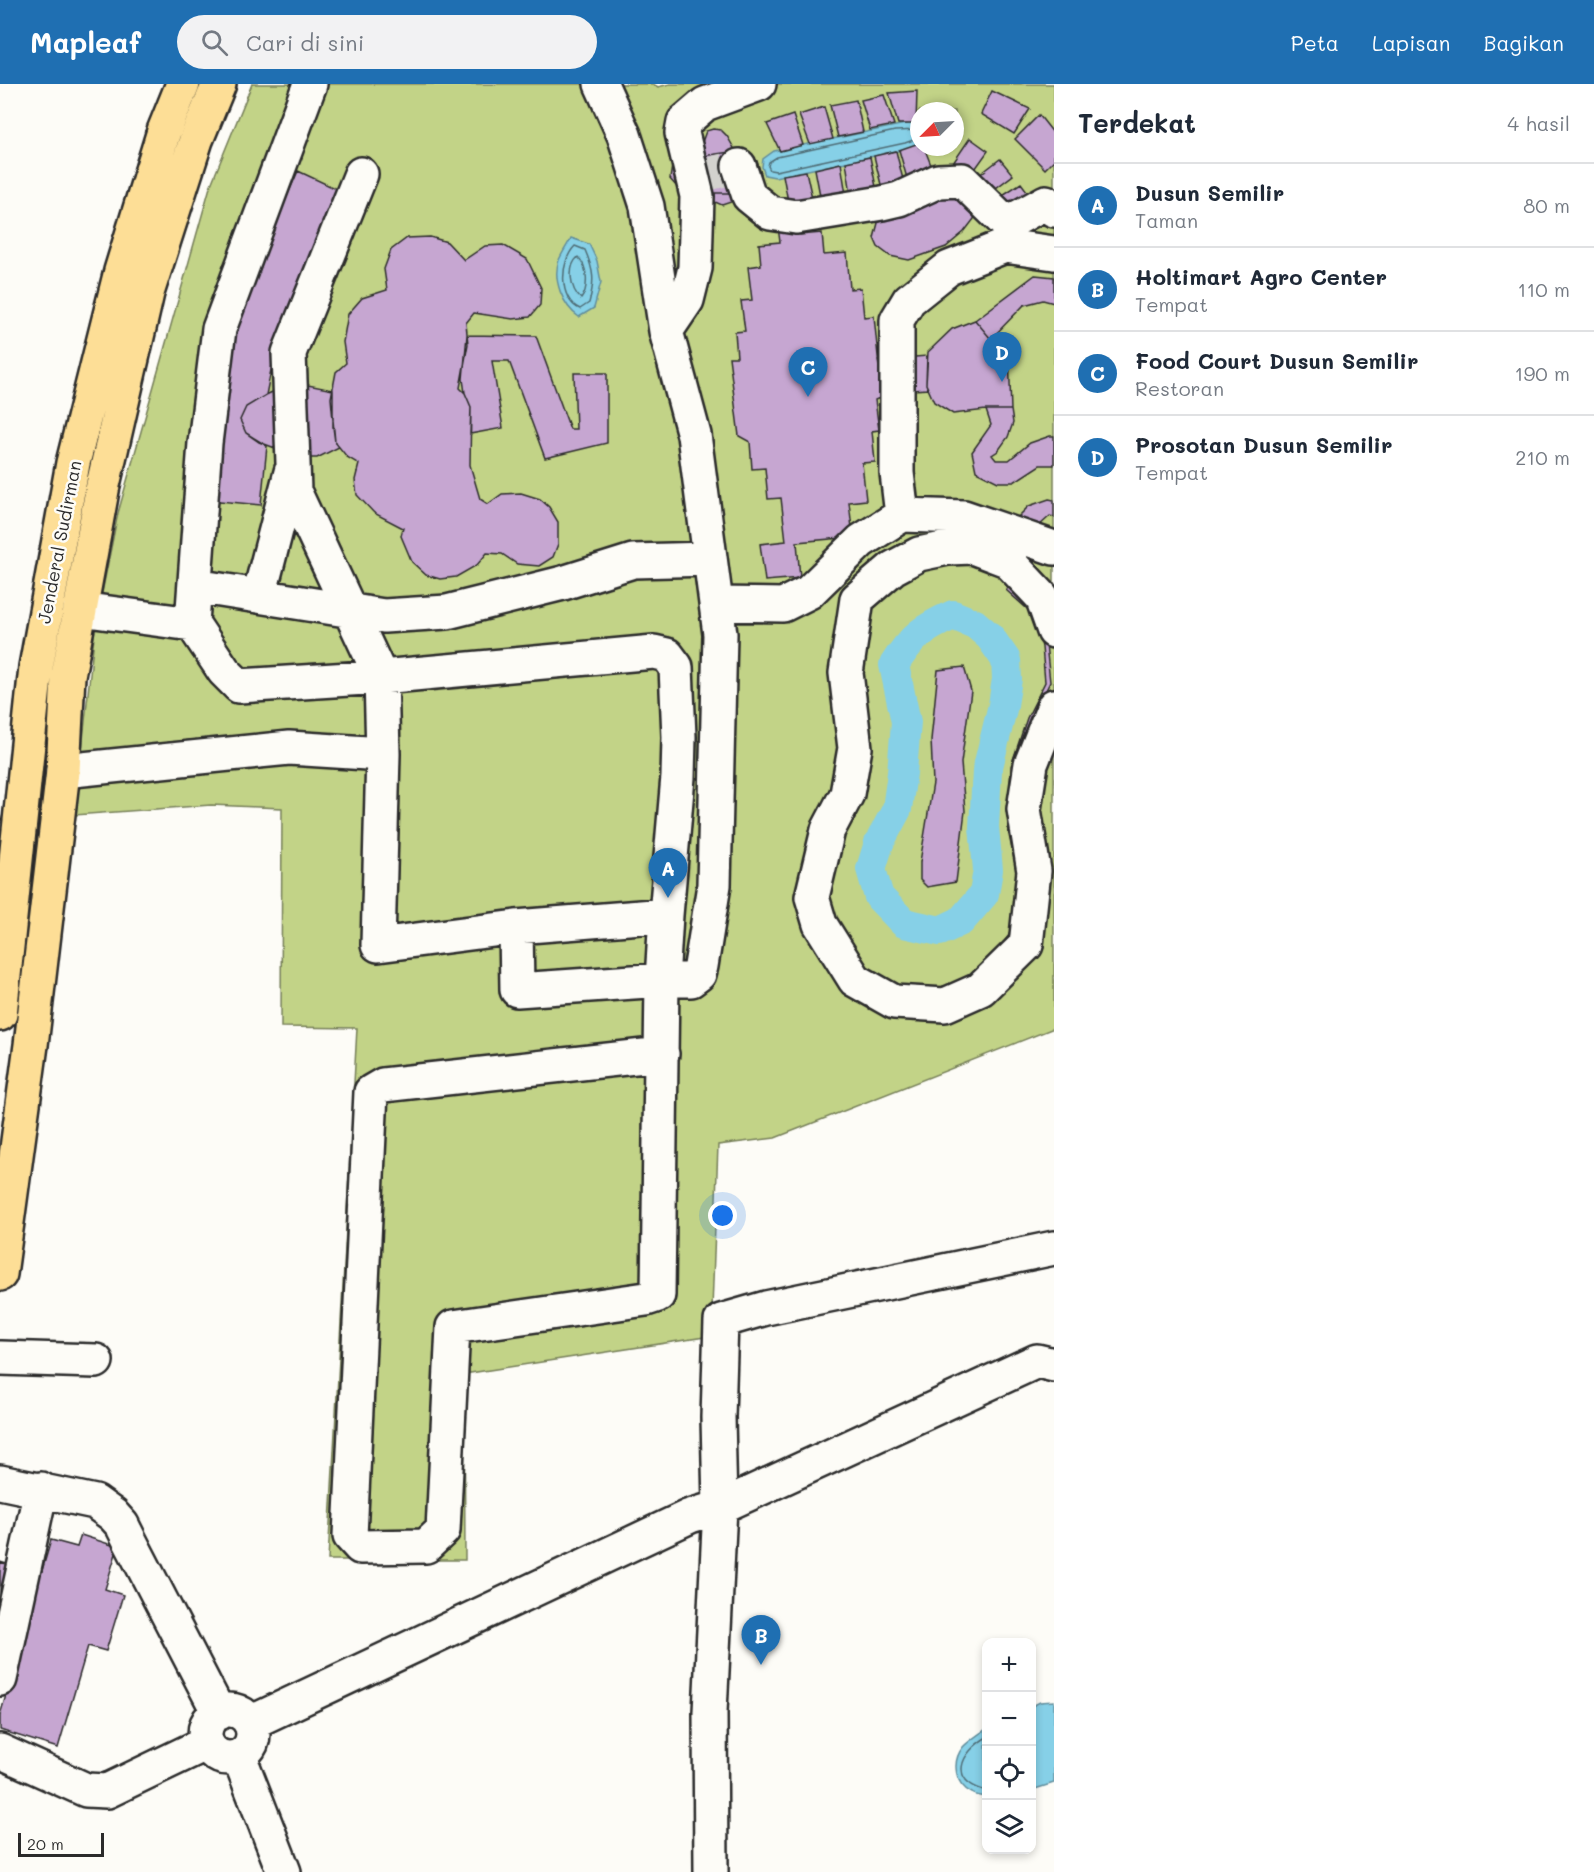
<!DOCTYPE html>
<html lang="id">
<head>
<meta charset="utf-8">
<style>
  :root { --surface:#fff; --page:#f2f2f3; --text:#1f2937; --muted:#747a83; --line:#e0e1e3; --accent:#1f6fb2 }
  body { margin:0; font-family:Mali,sans-serif; background:var(--page); color:var(--text) }
  .controls { position:absolute; right:18px; bottom:18px; display:grid; overflow:hidden; border-radius:12px; box-shadow:0 3px 9px #0003 }
  .controls button { width:54px; height:54px; display:grid; place-items:center; padding:0; border:0; border-bottom:2px solid var(--line); background:var(--surface); color:var(--text); font:30px sans-serif }
  .compass { position:absolute; left:910px; top:18px; width:54px; height:54px; border-radius:50%; background:var(--surface); box-shadow:0 3px 9px #0003; rotate:246deg }
  .scale { position:absolute; left:18px; bottom:15px; width:86px; box-sizing:border-box; padding-left:6px; border:3px solid #2b2b2b; border-top:0; font-size:16px; line-height:21px; white-space:nowrap; color:#2b2b2b; -webkit-text-stroke:4px #fdfcf7; paint-order:stroke }
  .you { position:absolute; left:723px; top:1132px; width:21px; height:21px; margin:-15px; border:4px solid #fff; border-radius:50%; background:#1a73e8; box-shadow:0 0 0 9px #1a73e833 }
  .badge { display:grid; place-items:center; width:39px; height:39px; border-radius:50%; background:var(--accent); color:#fff; font-size:20px; font-weight:700 }
  .pin { position:absolute; translate:-50% -50px; filter:drop-shadow(0 2px 3px #0008) }
  .pin::after { content:''; position:absolute; top:32px; width:21px; height:18px; background:inherit; clip-path:polygon(0 0,100% 0,50% 100%) }
  .list { margin:0; padding:0; list-style:none }
  h2 { display:flex; justify-content:space-between; align-items:center; height:78px; margin:0; padding:0 24px; font-size:26px }
  h2 small { font-size:20px; font-weight:400; color:var(--muted) }
  .list li { display:grid; grid-template-columns:39px 1fr auto; gap:18px; align-items:center; box-sizing:border-box; height:84px; padding:0 24px; border-top:2px solid var(--line) }
  .list b { display:block; font-size:22px; white-space:nowrap }
  .list p { margin:0; font-size:20px; white-space:nowrap; color:var(--muted) }
  .list em { font-size:20px; font-style:normal; color:var(--muted) }
  .icon { flex:none; width:33px; height:33px; fill:none; stroke:currentColor; stroke-width:2; stroke-linecap:round; stroke-linejoin:round }
  .map { position:relative; flex:none; width:1054px; height:1788px; overflow:hidden }
  header { display:flex; align-items:center; gap:36px; box-sizing:border-box; height:84px; padding:0 30px; background:var(--accent); color:#fff }
  header strong { font-size:28px }
  nav { display:flex; gap:33px; margin-inline-start:auto; font-size:21px }
  .search { width:420px; height:54px; background:var(--page); display:flex; align-items:center; gap:15px; box-sizing:border-box; padding:0 21px; border-radius:33px; color:var(--muted); font-size:22px }
  main { display:flex }
  aside { flex:1; background:var(--surface) }
  .map>svg:first-child { display:block }
  .green { fill:#c2d387; stroke:#767f59; stroke-width:1.5; fill-rule:evenodd }
  .water { fill:#86d0e7; stroke:#628e9c; stroke-width:1.5 }
  .lines { fill:none; stroke-linecap:round; stroke-linejoin:round }
  .shore { stroke:#4f6d76; stroke-width:1.5 }
  .canal { stroke:#86d0e7; stroke-width:30 }
  .building { fill:#c6a6d1; stroke:#2b2b2b; stroke-width:1.5 }
  .minor-tunnel { stroke:#d3d2ce; stroke-width:33; stroke-dasharray:33 16; stroke-linecap:butt }
  .minor-casing { stroke:#2b2b2b; stroke-width:38 }
  .highway-casing { stroke:#2b2b2b; stroke-width:38 }
  .minor { stroke:#fdfcf7; stroke-width:33 }
  .highway { stroke:#fdde96; stroke-width:33 }
  .labels { text-anchor:middle; dominant-baseline:central; stroke-width:5; stroke-linejoin:round; paint-order:stroke }
  .street-label { font-size:18px; fill:#2b2b2b; stroke:#fdfcf7 }
</style>
</head>
<body>
<header>
<strong>Mapleaf</strong>
<div class="search"><svg class="icon" aria-label="search" viewBox="0 0 24 24"><circle cx="10" cy="10" r="6"/><path d="M15 15l6 6"/></svg>Cari di sini</div>
<nav><a>Peta</a><a>Lapisan</a><a>Bagikan</a></nav>
</header>
<main>
<div class="map">
<svg width="1054" height="1788" viewBox="0 0 1054 1788">
  <rect width="100%" height="100%" fill="#fdfcf7"/>
  <filter id="ink" filterUnits="userSpaceOnUse"><feTurbulence type="fractalNoise" baseFrequency=".0167" numOctaves="2"/><feDisplacementMap in="SourceGraphic" scale="12" xChannelSelector="R" yChannelSelector="G"/><feConvolveMatrix kernelMatrix="1 2 1 2 8 2 1 2 1" color-interpolation-filters="sRGB"/></filter>
  <g filter="url(#ink)">
    <path class="green" d="M252,0H653L658,3L670,0H1054V944L775,1054L718,1061L711,1252L464,1290L465,1476H328L357,944L281,943L282,724L211,721L75,731L95,544L118,429L210,103ZM919,27H955V63H919Z"/>
    <path class="water" d="M910,39L919,40V59L907,65L775,93L765,91L762,83L763,75L774,67Z
      M571,154L589,160L597,177L601,198L594,224L579,233C563,222 552,196 559,176C562,169 567,162 571,154Z
      M1054,1617V1699L1032,1706V1622L1040,1618Z
      M986,1645V1713C982,1712 976,1712 972,1709C955,1701 951,1678 963,1663C970,1656 978,1651 986,1645Z"/>
    <g class="lines">
      <path class="shore" d="M919,46L895,47L777,73L769,78L768,82L770,86L776,87L905,59L919,54
        M575,162L585,166C594,187 595,197 589,219L580,225C558,215 560,177 575,162Z
        M578,173C588,182 589,204 581,215C570,205 567,183 578,173Z
        M987,1653C960,1669 948,1697 987,1707"/>
      <path class="canal" d="M953,531L975,540L990,553L1006,576L1007,595L1003,621L987,687L984,743L988,786L984,810L961,837L940,847L904,839L879,813L871,785L879,759L897,725L902,689L906,638L894,581C912,552 922,545 953,531Z"/>
    </g>
    <path class="building" d="M917,7L916,40H898L889,9Z
      M992,7L1030,25L1014,50L981,30Z
      M884,11L894,41L870,46L861,16Z
      M856,16L863,48L838,53L830,21Z
      M824,23L833,55L810,60L799,31Z
      M793,31L803,61L780,67L767,40Z
      M1039,31L1054,50V76L1045,85L1015,55Z
      M713,45L721,46L727,52L735,66V109L731,118L722,121L715,118L709,104L701,61L706,47Z
      M970,54L988,67L968,95L951,82Z
      M919,59V63H924L936,94L910,105L899,66Z
      M896,67L906,108L884,113L874,72Z
      M730,68L752,73L757,77L761,90L755,99L735,109H692L676,102L670,95L672,82L682,75Z
      M870,73L878,113L852,116L846,78Z
      M1000,75L1013,91L988,110L974,95Z
      M841,79L847,117L822,122L815,85Z
      M298,87L343,108L275,266L266,311L246,323L240,336L246,349L267,362L261,421L209,416L225,257Z
      M806,87L814,123L790,128L783,91Z
      M1021,99L1033,115L1006,134L992,118Z
      M961,104L977,124L974,135L964,148L946,163L909,176L890,172L878,163L874,154L878,139L897,120Z
      M799,141L800,151L822,149L824,171L847,169L850,205L861,204L864,233L874,232L882,313L875,316L879,346L872,347L875,378L862,379L866,416L849,418L853,453L797,458L800,494L765,497L760,460L786,457L781,414L768,415L765,384L752,385L750,358L739,352L729,273H737L735,248L745,247L741,217L752,216L748,183L761,181L759,160L780,158L778,143Z
      M430,153L447,158L464,176L485,162L503,161L527,175L541,204L540,221L530,233L513,235L474,229L466,239L468,260L460,304L465,309L471,323L470,381L480,415L488,420L502,410L521,409L540,415L549,423L558,438V460L553,473L539,482L517,480L502,470L487,469L477,481L456,493L440,495L426,491L412,478L401,452L403,444L374,429L357,411L355,396L359,380L347,373L335,358L331,314L336,288L346,279L343,258L348,230L362,214L387,206L384,185L391,166L407,154Z
      M1035,191L1054,193V219L1043,216L1024,221L991,255L975,236Z
      M975,236L991,255L993,271H1009L1011,326H986L953,330L934,318L926,300L928,268L952,245Z
      M467,251L536,252L570,345H576L574,289H607V359L545,374L509,277H492L503,344L470,350L471,323L465,309L463,295Z
      M927,272L926,300L928,305L882,308L878,276Z
      M293,298L333,306V343L335,358L339,363L317,374H302L259,358L246,349L240,336L246,323L266,311Z
      M986,326H1011L1013,339L1008,353L998,367L992,371L996,376H1009L1030,359L1050,352H1054V381H1040L1014,398H998L976,387L972,368L991,341Z
      M1049,415L1054,416V433L1050,432L1039,442L1017,434L1029,422Z
      M1010,502L1037,528L1046,560L1050,598L1031,636L1015,682L1012,743L1021,788L1022,820L1014,853L988,884L985,881L1010,850L1017,820V790L1008,746L1011,682L1027,634L1045,598L1042,563L1034,531L1006,506Z
      M964,583L971,607L961,679L965,727L956,798L927,803L920,796V778L933,699L931,656L938,586Z
      M81,1451L118,1463L105,1505L123,1511L106,1567L88,1562L58,1664L0,1646V1631L26,1545L0,1543V1478L41,1490L51,1456L77,1463Z"/>
    <g class="lines">
      <path class="minor-tunnel" d="M693,94L739,82"/>
      <g class="minor-casing">
        <path id="minor" d="M310,0L219,245L205,359L192,539L224,587L239,602L381,593L654,568L667,571L676,583L679,653L678,693L666,831L662,896L658,1211L646,1215L453,1243L443,1446L426,1462L360,1463L350,1452L371,1008L383,1001L662,970
          M739,82L749,112L770,129L796,133L882,119L899,115L938,97L962,96L1004,137L1019,133L1046,118L1054,126
          M361,90L289,269L294,407L381,593L383,670L378,861L516,843L666,831
          M1054,169L1005,162L949,184L909,216L897,236V389L902,431L964,433L1054,464
          M666,247L687,216L695,184L697,112L682,49L684,38L705,20L759,0
          M195,502L384,532L447,528L563,499L633,477L710,475
          M259,512L291,388
          M716,520L783,521L809,508L861,457L902,431
          M80,525L192,540
          M1054,547L1042,513L1007,476L973,463L948,464L919,470L893,484L857,515L846,589L855,664L847,710L828,746L812,813L820,840L855,896L894,918L945,921L981,905L1026,861L1034,787L1024,725L1031,680L1054,622
          M63,687L289,664L383,670
          M516,843L517,906L662,896H691L699,890L701,882L714,801L720,550L694,351L666,247L647,122L624,51L601,0
          M0,1274L96,1277
          M0,1398L95,1418L113,1431L122,1441L130,1457L219,1629
          M0,1595L41,1405
          M205 1650a24 24 0 1 1 48 0a24 24 0 1 1-48 0Z
          M250,1639L690,1432L720,1423L1037,1277L1054,1281
          M0,1667L86,1706L107,1707L207,1659
          M239,1672L284,1788
          M711,1788L710,1628L720,1423L718,1333L721,1237L766,1224L1054,1164"/>
      </g>
      <g class="highway-casing">
        <path id="highway" d="M0,930L36,583L73,379L121,187L164,47L183,0
          M0,1190L31,961L63,687L68,592L103,401L147,209L196,56L219,0"/>
      </g>
      <use href="#minor" class="minor"/>
      <use href="#highway" class="highway"/>
    </g>
  </g>
  <g class="labels">
    <g class="street-label">
      <text transform="translate(59 458) rotate(-79)">Jenderal Sudirman</text>
    </g>
  </g>
</svg>
<div class="controls">
<button>+</button>
<button>−</button>
<button><svg class="icon" aria-label="locate" viewBox="0 0 24 24"><circle cx="12" cy="12" r="6"/><path d="M12 2v4M12 18v4M2 12h4M18 12h4"/></svg></button>
<button><svg class="icon" aria-label="layers" viewBox="0 0 24 24"><path d="M12 4l9 5-9 5-9-5zM3 14l9 5 9-5"/></svg></button>
</div>
<svg class="compass" viewBox="-18 -18 36 36"><path d="M0-13l5 13h-10z" fill="#e53935"/><path d="M0 13l5-13h-10z" fill="#747a83"/></svg>
<div class="scale">20 m</div>
<div class="you"></div>
<div class="pin badge" style="left:668px;top:814px">A</div>
<div class="pin badge" style="left:761px;top:1581px">B</div>
<div class="pin badge" style="left:808px;top:313px">C</div>
<div class="pin badge" style="left:1002px;top:298px">D</div>
</div>
<aside>
<h2>Terdekat<small>4 hasil</small></h2>
<ul class="list">
<li><span class="badge">A</span><div><b>Dusun Semilir</b><p>Taman</p></div><em>80 m</em></li>
<li><span class="badge">B</span><div><b>Holtimart Agro Center</b><p>Tempat</p></div><em>110 m</em></li>
<li><span class="badge">C</span><div><b>Food Court Dusun Semilir</b><p>Restoran</p></div><em>190 m</em></li>
<li><span class="badge">D</span><div><b>Prosotan Dusun Semilir</b><p>Tempat</p></div><em>210 m</em></li>
</ul>
</aside>
</main>
</body>
</html>
